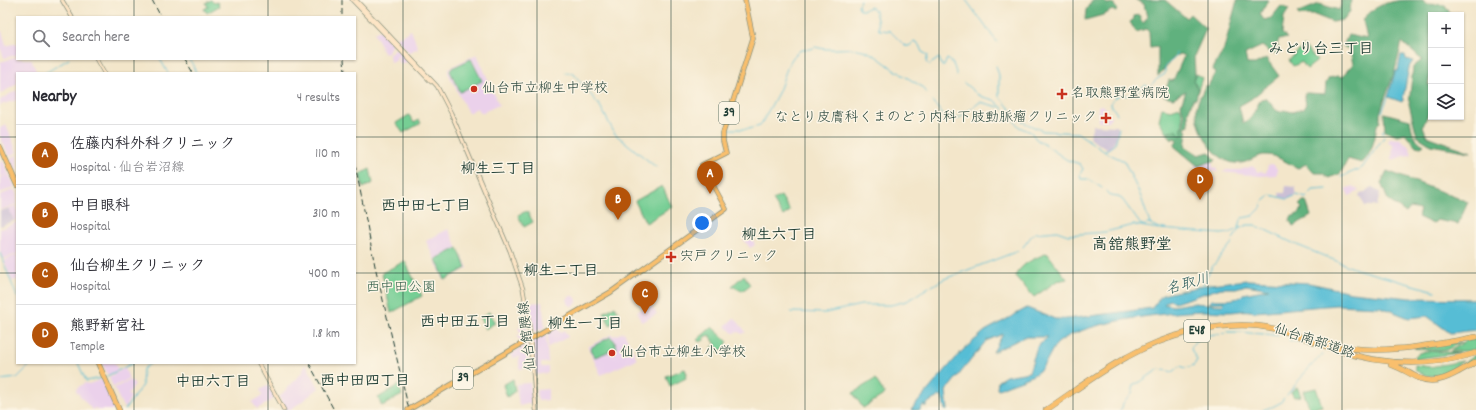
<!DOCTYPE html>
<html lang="en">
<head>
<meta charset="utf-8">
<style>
  :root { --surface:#fff; --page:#f2f2f3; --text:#2b2b33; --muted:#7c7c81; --line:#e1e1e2; --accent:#b45309 }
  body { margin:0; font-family:Dekko,"Klee One",sans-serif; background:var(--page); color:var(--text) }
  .controls { position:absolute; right:12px; top:12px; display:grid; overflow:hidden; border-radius:0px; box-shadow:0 1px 3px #0004 }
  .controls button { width:36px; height:36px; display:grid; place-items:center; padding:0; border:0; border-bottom:1px solid var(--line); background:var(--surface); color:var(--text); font:20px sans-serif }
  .you { position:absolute; left:702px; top:223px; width:14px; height:14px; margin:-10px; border:3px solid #fff; border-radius:50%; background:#1a73e8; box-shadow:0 0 0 6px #1a73e833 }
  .badge { display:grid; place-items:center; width:26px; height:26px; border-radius:50%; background:var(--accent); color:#fff; font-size:13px; font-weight:700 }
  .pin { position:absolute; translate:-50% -33px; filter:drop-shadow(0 1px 2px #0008) }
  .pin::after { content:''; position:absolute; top:21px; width:14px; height:12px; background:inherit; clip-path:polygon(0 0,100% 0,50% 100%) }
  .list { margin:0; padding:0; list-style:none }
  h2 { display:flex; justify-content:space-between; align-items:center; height:52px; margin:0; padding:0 16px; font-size:17px }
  h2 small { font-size:13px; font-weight:400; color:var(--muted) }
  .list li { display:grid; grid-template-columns:26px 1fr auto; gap:12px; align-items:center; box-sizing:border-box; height:60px; padding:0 16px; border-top:1px solid var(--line) }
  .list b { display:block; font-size:15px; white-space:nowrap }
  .list p { margin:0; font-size:13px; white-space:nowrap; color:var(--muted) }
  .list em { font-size:13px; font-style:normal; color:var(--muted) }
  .icon { flex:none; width:22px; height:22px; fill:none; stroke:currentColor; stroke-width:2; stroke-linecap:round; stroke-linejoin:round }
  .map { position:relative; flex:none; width:1476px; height:410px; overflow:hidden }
  .search { position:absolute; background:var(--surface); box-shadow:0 1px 3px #0004; left:16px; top:16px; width:340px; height:44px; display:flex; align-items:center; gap:10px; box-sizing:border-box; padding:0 14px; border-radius:0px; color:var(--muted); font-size:15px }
  .panel { position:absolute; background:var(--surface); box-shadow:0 1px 3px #0004; left:16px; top:72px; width:340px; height:292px; border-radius:0px }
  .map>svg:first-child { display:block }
  .built { fill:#ebd1eb }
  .industrial { fill:#cbbfd5 }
  .green { fill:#76ce94; stroke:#4a8664 }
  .forest { fill:#60b17e; stroke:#407759 }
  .water { fill:#57bdd5; stroke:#3b7d84; fill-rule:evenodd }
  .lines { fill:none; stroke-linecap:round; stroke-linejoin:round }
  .stream { stroke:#57bdd5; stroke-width:1 }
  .secondary-casing { stroke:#89927f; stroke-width:4.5 }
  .primary-casing { stroke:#89927f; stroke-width:5.5 }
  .trunk-casing { stroke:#89927f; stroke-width:6 }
  .motorway-casing { stroke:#89927f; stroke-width:6 }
  .secondary { stroke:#fde5c5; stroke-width:3 }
  .primary { stroke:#f9bf6d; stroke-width:4 }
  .trunk { stroke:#f9bf6d; stroke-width:4.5 }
  .motorway { stroke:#f9bf6d; stroke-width:5 }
  .rail { stroke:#1f3d34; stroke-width:1; stroke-dasharray:6 3; stroke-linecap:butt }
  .grid { fill:none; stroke:#1f3d34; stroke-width:1; stroke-opacity:0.55 }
  .poi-dot { fill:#c8321e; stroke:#fcf5e5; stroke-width:1.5 }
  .labels { text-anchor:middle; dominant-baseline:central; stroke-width:3; stroke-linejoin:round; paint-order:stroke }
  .shield { fill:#fcf5e5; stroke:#617469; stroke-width:1 }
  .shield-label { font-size:13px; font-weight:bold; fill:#1f3d34 }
  .poi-label { font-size:14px; fill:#1f3d34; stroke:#fcf5e5; text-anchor:start }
  .park-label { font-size:14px; fill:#35614c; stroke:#fcf5e5 }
  .street-label { font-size:14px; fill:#1f3d34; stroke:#fcf5e5 }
  .neighbourhood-label { font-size:15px; font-weight:bold; fill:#1f3d34; stroke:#fcf5e5 }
  .water-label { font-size:15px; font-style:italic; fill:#2d5d5c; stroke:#fcf5e5 }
  .quarter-label { font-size:16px; font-weight:bold; fill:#1f3d34; stroke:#fcf5e5 }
</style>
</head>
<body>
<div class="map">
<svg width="1476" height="410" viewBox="0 0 1476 410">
  <rect width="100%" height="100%" fill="#fcf5e5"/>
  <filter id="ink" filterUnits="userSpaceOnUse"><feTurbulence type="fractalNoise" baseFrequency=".025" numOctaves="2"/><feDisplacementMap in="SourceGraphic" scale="8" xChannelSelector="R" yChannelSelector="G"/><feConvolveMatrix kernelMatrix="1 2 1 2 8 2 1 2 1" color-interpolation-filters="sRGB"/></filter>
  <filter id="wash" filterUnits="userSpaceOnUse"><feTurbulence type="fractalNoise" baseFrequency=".012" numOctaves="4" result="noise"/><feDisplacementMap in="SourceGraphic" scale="16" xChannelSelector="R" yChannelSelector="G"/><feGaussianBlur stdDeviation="0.9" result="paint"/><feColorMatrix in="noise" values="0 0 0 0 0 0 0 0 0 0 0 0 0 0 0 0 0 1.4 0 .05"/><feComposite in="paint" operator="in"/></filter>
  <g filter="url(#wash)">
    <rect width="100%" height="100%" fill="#f3e6ca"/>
    <path class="built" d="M380,30L392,43L388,52L384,54L380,48L382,47L374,33Z
      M411,30L418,48L409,52L396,38L398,35L399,37Z
      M2,31L6,46L17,43V55L4,58L0,47V32Z
      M396,48L409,61L400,64L398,56L396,57L397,60L390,62L389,54Z
      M477,54L499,105L481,113L477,108L468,113L448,73L449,68Z
      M17,57V59H31L37,73H17V84L0,94V62Z
      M17,90V100L0,105V100Z
      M1102,105L1111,117L1109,121H1098V106Z
      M6,125L17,152L9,156L3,143L8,141L3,143L0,136V128Z
      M1390,138L1401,139L1409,147L1412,154L1392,160L1393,145L1388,143Z
      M17,155V171H16L10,158Z
      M3,161L9,174L0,177V162Z
      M1212,161L1213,168L1217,167L1218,172L1194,168L1196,165L1198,166Z
      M1273,164L1278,170L1276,175L1259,176L1222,172L1227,170H1240L1253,166L1255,167L1257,172L1260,171L1266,173L1268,165Z
      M9,174L15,187L0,193V178Z
      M1206,177L1217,179L1204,187L1194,180L1195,179Z
      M1353,186L1360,191L1349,196L1345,189Z
      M16,189L17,204L0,210V195Z
      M17,205V220L14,221L9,208Z
      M17,222V254L3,259L0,250V229Z
      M448,229L468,268L446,280H444L426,241Z
      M749,233L755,245L750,248L742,237Z
      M17,255V280L12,281L4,260Z
      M567 301a5 5 0 1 1 10 0a5 5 0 1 1-10 0Z
      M542,302L545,327L535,332L529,303Z
      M650,304L657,314L641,322L637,311Z
      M525,318L527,335L520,341L517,336L521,334L518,328L522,326L520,321Z
      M734,318H735L746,332L742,334L739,332L733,333L725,326Z
      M557,327L560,333L564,330L568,337L548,347V332Z
      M624,332L637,359L601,375L588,347L612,334L613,336Z
      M546,333L548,363H541V367H548V373L535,375L533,342Z
      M525,345L528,348V368L519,369V357L512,358L511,354Z
      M102,363H115L118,370L108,375Z
      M306,364L319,388L300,403L289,410H286L279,397L301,374Z
      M125,368L129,379L113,387L109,377Z
      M103,379L117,410H97L95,408L92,410L76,391L77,388L85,383L89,384Z
      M130,380L135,385L128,394L131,397L124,409L114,388Z
      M530,383L532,403L519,406L516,384Z
      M268,385L275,398L257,409L252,402L262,396L260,390Z
      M548,389V400L538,401L536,390Z"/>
    <path class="industrial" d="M1093,125L1116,126L1118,129L1115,141L1111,147L1107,149L1089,138Z
      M1286,186L1296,187L1295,195L1289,199L1280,197L1279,193H1285Z
      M1372,188L1380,192L1377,206H1365L1359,195Z
      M9,208L14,221L0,226V211Z"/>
    <path class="green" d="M211,0L214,3L217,2L219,6L207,13L204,9L208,7L206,3Z
      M1304,46L1317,61L1307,69L1302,62L1293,66L1289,60Z
      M471,59L482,81L460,92L450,71L452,68Z
      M1196,74L1202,78L1198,90L1193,80Z
      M1180,107C1184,118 1182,125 1183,136L1180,138L1175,130L1167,133L1159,120L1162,108L1171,110Z
      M409,115L414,123L419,120L421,123L403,133L396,123Z
      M370,169L373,183L363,188L360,174Z
      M662,186L672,207L646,223L635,201Z
      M781,196L790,211L783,216L773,200Z
      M527,211L533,222L524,227L518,215Z
      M458,248L466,268L445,280L436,259Z
      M1047,253L1067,279L1057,281L1034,297L1015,276C1022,263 1034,259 1047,253Z
      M405,261L422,296L391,313L382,273Z
      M744,275L750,285L742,291L732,286Z
      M615,306L621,318L610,325L604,313Z
      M489,312L495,323L485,329L480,318Z
      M712,327L728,342L726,344L727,348L715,352L712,347L716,345L710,335L705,337L704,340L700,342L697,340Z
      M610,337L614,340L617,348L595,357L591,349L592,347Z
      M1476,339V349L1469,351H1450L1467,340Z
      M1461,342C1456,344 1451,348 1446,350C1443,351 1416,349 1414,348Z
      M1427,351L1459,353L1415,359V356L1419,353Z
      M1475,355L1476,360L1455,370L1456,369Z
      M1463,361C1450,371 1429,384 1415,369V365L1430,367Z
      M685,369L687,374L685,375L686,378L670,386L666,376Z
      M513,379L515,391L507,397L503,385Z
      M875,379L885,394L863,408L853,393Z
      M399,385L402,395L382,406L378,398Z
      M1297,387L1301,396L1294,397L1291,392Z
      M1316,388L1322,406L1310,409L1303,391Z"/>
    <path class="forest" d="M1092,0H1104L1107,4L1112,3L1118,10L1116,12L1112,10L1103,15L1085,20L1086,10Z
      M1136,0H1165L1186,18L1190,14L1206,29L1194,56L1195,74L1193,80L1198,90L1196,99H1193L1188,113L1189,125L1185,127L1187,133L1185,146L1199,155L1209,152L1216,160L1198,166L1174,146L1178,140L1174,138L1172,140L1167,133L1176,129L1181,136L1183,135L1181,128L1184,126V115L1181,105L1186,91L1173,98L1164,96L1169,80L1173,81L1184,56L1180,54L1175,56L1158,76V47L1150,48L1149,32L1146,29L1136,32L1130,22L1134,19V16L1139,15L1142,22L1144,23L1147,17L1144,4Z
      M1237,0H1269L1260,14L1264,20L1271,18L1281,6L1289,9L1284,17L1282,33L1287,38L1279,40L1277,44L1280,51L1276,54L1271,53L1262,46L1245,54L1247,64H1255L1266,58L1279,76L1251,99L1239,106L1243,123L1251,118L1261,99L1266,98L1276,110L1280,112L1284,110L1292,112L1303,109L1306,104L1304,94L1306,93L1325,94L1326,83L1329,78L1338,76L1343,77L1346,72L1353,64L1350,50L1343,46L1348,35L1367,39L1363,20C1379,0 1396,0 1423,0L1426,4L1445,5L1451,15H1431V72L1428,85H1431V107L1423,126C1424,129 1426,134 1427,136C1430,138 1464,149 1471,152L1431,145L1417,136L1409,104L1413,67L1422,60L1402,42L1395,70L1380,113V122L1377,125C1376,136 1371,156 1362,163L1348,159L1340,174L1328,178L1324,173H1314L1306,164L1298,168C1289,164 1276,155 1267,155C1257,154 1250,162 1241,163C1216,167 1194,127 1197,106C1198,99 1203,92 1205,86H1208L1215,73L1213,69L1224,49Z
      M1341,0H1351L1350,11L1344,20L1332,22L1315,15H1299L1297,13L1319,4L1339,10L1341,5Z
      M1384,113L1410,120C1412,131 1413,139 1424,145L1421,147L1416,146L1405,133L1398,135L1385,131Z
      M1387,171L1468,202L1458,224L1437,220L1433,224L1418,217L1420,210L1410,208L1406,213L1388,200L1381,183Z
      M1303,201H1306L1311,216L1293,226L1290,221L1291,217L1300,213L1302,208L1299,205Z"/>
    <path class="water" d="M1401,55H1405L1406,59L1413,61L1409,67L1403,98L1405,100L1403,99L1402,102L1388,97L1395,72L1398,70Z
      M1247,280L1309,283L1351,292L1410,298L1476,299V330L1450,333L1427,316L1409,318L1381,307L1336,305L1255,312C1243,309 1240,312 1228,312C1219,312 1210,311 1201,311C1166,313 1086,321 1059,342C1051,348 1048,362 1040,370C1029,380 1012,382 999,389L997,388L998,381L1006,376L1029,372L1037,347L1048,337H1024L993,352L1003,334L986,341L946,391L948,410H945L942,397L940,396L929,402L925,407L924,404L920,410H911L962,351L985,331L1027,308L1055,319H1067L1152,308L1162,295L1210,284ZM1246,285L1269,289L1243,294C1238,302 1221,299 1211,300L1208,303L1225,302L1222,305L1193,303L1173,306L1164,304L1170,300L1175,303L1221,288H1236Z"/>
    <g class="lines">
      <path class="stream" d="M860,0L858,5L860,10H863L870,7L875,10L879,30L890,31L905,46H909L914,42L919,45L922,52L928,55L926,62L929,65L939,58L942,66H944L947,59C955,63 954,68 957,76
        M966,0L997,42
        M160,59L168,73
        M188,59L193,65
        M193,66L196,73
        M996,66L999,75V96L1018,118L1025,123L1043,131L1078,133L1105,152L1124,161L1141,197L1150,224L1159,228
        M45,73L69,59
        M566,73H573L600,106L615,134L656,167
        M901,74L921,86L926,93
        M964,83L976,93
        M977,94L983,97L994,100L1012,117L1019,127L1031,132L1036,139L1057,153L1067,160L1080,164L1083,169L1080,174L1081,179H1088L1102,188
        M1114,98L1122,94C1131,99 1137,90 1145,85L1150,86L1157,79L1165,74V66L1175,58L1176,53
        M1112,100L1111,105L1117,114
        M933,102L946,119L959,118L980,102L999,107
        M1382,112L1388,97
        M726,129H748L760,126C766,115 772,104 778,93C784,81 786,62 798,52C803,48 810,51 815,47C831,52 847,46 863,50C878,55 887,66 900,73
        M1383,130V133
        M1105,151L1115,144L1119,128
        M1341,177L1362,168L1384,137
        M1106,191L1110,196L1118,197L1122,199L1141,225L1149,224
        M1242,218L1253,216L1261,208L1263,202L1271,195L1287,199L1297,195L1306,198L1313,190L1327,189
        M1161,228L1166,229
        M1161,229L1221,234L1230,233L1247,225H1255L1297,245L1356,269L1435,291
        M1238,231L1241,220
        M1035,233L1057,231L1068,235L1105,232L1134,225L1159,229
        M1233,239L1237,233
        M1023,247L1033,234
        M0,253L17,297
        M932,286L944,279L1018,251
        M1202,286L1212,267L1232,243
        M791,312L825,313L861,305H891L907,301L929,287
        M1228,332H1242
        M1244,332L1249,333
        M1250,333L1264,334
        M1266,334L1279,336
        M1289,340L1297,342
        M1318,358L1323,355
        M78,363L86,381L102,378
        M1314,363L1317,360
        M107,376L133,363
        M1302,376L1313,364
        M0,380L17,378L32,363
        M1143,380L1159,369L1173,372L1180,366L1186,368L1194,365L1197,360L1191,349C1195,334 1212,335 1225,333
        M1298,381L1302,377
        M1296,384L1298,382
        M1287,395L1296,384
        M1272,407L1280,403L1284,398
        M125,410L142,385L143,369L151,363
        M1120,410L1122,408L1123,403L1132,394L1134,385L1142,381
        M1263,410L1271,407"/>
    </g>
  </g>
  <g filter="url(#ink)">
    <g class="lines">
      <g class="secondary-casing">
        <path id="secondary" d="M62,0L72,17
          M352,0L431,82
          M356,0L437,86L451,113L510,251L523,289L529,324L536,410
          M96,59L104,73
          M258,363L284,410"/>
      </g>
      <g class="primary-casing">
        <path id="primary" d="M408,410L611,292L726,209L702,165L726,153L723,141V133L753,38L745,0"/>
      </g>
      <g class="trunk-casing">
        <path id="trunk" d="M0,147L17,185
          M98,363L119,410"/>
      </g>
      <g class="motorway-casing">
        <path id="motorway" d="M1330,344C1374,357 1431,345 1476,337
          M1391,365C1401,367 1409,374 1419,378C1439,387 1459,371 1476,362
          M1046,410C1073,392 1099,372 1127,357C1165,335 1215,322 1258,326C1285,329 1309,340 1333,349C1380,365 1428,368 1476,353"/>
      </g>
      <use href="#secondary" class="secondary"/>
      <use href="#primary" class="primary"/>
      <use href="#trunk" class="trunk"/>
      <use href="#motorway" class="motorway"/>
      <path class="rail" d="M152,0L161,17
        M342,0V17
        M185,59L193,73
        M344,59L345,73
        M355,164L375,266L409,410
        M309,363L334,410"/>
    </g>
  </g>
  <path class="grid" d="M134,0V17M268,0V17M403,0V410M537,0V410M671,0V410M805,0V410M939,0V410M1073,0V410M1208,0V410M1342,0V410M134,59V73M268,59V73M0,137H17M355,137H1476M0,273H17M355,273H1476M134,363V410M268,363V410"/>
  <g class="poi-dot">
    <circle cx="474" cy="89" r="4"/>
    <path d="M1060 88h4v4h4v4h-4v4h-4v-4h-4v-4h4z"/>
    <path d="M1104 112h4v4h4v4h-4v4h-4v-4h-4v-4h4z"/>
    <path d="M669 251h4v4h4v4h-4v4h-4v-4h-4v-4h4z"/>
    <circle cx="612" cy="353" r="4"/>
  </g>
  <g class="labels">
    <g class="shield">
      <rect x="719" y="102" width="20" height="22" rx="3"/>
      <rect x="1184" y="320" width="26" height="22" rx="3"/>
      <rect x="453" y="367" width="20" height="22" rx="3"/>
    </g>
    <g class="shield-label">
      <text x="729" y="113">39</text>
      <text x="1197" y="331">E48</text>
      <text x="463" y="378">39</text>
    </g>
    <g class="poi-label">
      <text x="482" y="89">仙台市立柳生中学校</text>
      <text x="1071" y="94">名取熊野堂病院</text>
      <text x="1097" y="118" text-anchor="end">なとり皮膚科くまのどう内科下肢動脈瘤クリニック</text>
      <text x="680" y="257">宍戸クリニック</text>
      <text x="620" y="353">仙台市立柳生小学校</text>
    </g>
    <g class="park-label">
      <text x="401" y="288">西中田公園</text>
    </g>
    <g class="street-label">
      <text transform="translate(528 336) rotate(-96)">仙台館腰線</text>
      <text transform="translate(1314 342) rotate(18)">仙台南部道路</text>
    </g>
    <g class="neighbourhood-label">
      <text x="1321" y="50">みどり台三丁目</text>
      <text x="498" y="170">柳生三丁目</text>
      <text x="426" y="207">西中田七丁目</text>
      <text x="779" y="236">柳生六丁目</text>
      <text x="561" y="272">柳生二丁目</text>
      <text x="465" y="323">西中田五丁目</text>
      <text x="585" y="325">柳生一丁目</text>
      <text x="365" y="382">西中田四丁目</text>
      <text x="213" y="383">中田六丁目</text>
    </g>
    <g class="water-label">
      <text transform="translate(1188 285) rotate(-15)">名取川</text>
    </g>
    <g class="quarter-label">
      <text x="1132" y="245">高舘熊野堂</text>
    </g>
  </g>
</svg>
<div class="controls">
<button>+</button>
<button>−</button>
<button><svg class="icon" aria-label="layers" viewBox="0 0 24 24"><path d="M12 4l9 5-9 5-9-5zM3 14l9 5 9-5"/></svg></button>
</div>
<div class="you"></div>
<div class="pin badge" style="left:710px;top:194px">A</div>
<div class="pin badge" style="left:618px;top:220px">B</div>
<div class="pin badge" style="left:645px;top:314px">C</div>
<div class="pin badge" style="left:1200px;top:200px">D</div>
<div class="search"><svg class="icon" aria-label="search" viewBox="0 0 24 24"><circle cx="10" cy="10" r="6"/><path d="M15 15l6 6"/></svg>Search here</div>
<section class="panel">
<h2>Nearby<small>4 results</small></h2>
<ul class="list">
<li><span class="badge">A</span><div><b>佐藤内科外科クリニック</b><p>Hospital · 仙台岩沼線</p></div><em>110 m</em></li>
<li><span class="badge">B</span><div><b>中目眼科</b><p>Hospital</p></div><em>310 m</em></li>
<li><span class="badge">C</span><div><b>仙台柳生クリニック</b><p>Hospital</p></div><em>400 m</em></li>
<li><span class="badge">D</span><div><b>熊野新宮社</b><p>Temple</p></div><em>1.8 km</em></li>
</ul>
</section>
</div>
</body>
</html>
